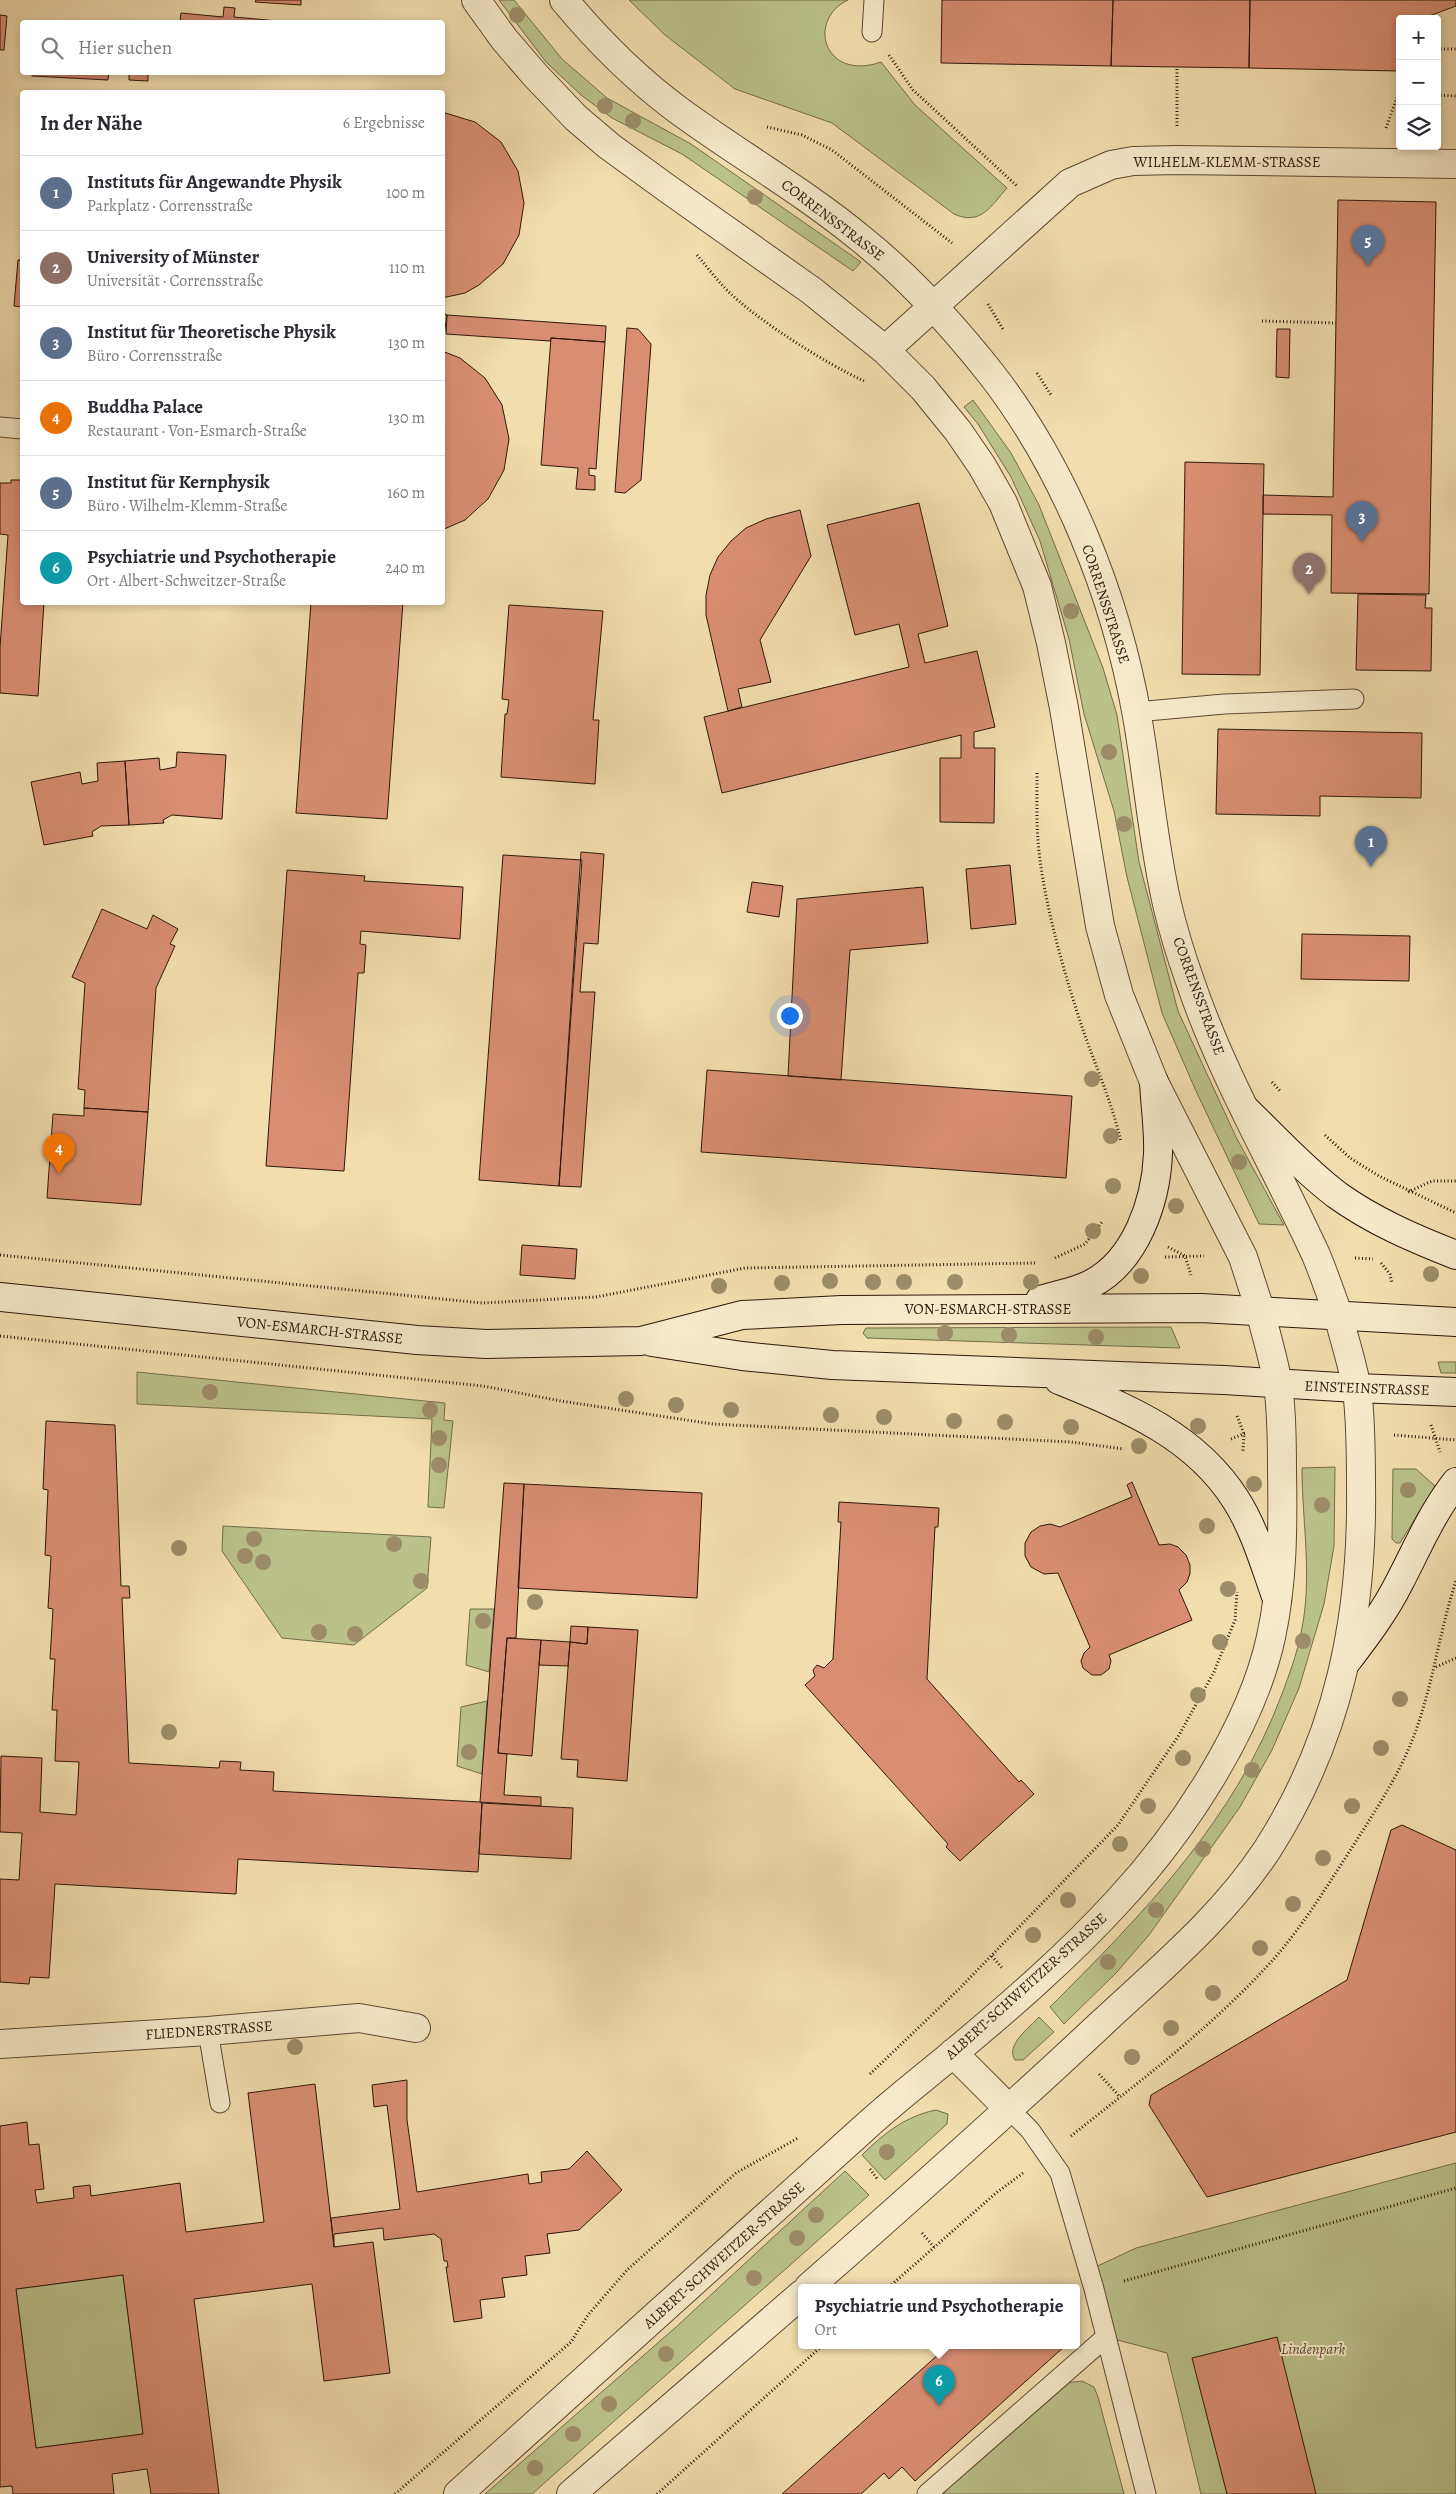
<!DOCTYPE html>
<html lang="de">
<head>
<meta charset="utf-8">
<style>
  :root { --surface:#fff; --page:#f7f7f7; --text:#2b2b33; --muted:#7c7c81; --line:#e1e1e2; --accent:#0f766e }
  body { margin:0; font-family:Alegreya,serif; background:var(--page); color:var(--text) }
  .controls { position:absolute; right:15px; top:15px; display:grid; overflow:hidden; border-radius:5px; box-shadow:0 2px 8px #0003 }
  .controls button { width:45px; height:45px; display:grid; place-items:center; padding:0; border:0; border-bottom:1px solid var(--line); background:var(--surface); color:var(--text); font:25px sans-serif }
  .you { position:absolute; left:789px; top:1015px; width:18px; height:18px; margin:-12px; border:4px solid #fff; border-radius:50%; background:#1a73e8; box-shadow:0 0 0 8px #1a73e833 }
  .badge { display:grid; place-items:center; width:32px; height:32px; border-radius:50%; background:var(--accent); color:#fff; font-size:16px; font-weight:700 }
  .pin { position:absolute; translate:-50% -41px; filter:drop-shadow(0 1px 2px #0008) }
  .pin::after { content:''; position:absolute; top:26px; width:18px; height:15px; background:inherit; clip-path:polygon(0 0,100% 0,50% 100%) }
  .popup { position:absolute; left:798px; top:2284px; width:282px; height:65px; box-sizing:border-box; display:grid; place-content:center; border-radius:5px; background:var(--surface); filter:drop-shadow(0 1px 4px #0005); font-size:16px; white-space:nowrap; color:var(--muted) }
  .popup b { font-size:19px; color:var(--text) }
  .popup::after { content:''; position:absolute; left:50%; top:100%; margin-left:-10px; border:10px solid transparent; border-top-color:var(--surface) }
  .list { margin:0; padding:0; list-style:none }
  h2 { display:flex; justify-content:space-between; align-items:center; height:65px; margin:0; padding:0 20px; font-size:21px }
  h2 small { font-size:16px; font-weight:400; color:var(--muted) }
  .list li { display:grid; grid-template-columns:32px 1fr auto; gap:15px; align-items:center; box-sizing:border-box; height:75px; padding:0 20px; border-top:1px solid var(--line) }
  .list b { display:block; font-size:19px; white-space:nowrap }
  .list p { margin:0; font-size:16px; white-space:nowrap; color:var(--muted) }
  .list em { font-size:16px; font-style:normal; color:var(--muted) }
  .icon { flex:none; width:28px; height:28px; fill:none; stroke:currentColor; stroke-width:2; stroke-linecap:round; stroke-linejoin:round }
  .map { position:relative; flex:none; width:1456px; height:2494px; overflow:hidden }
  .search { position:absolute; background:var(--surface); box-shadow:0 2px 8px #0003; left:20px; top:20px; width:425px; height:55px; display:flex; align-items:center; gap:12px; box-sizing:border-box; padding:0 18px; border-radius:5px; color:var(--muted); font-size:19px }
  .panel { position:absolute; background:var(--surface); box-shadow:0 2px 8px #0003; left:20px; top:90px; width:425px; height:515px; border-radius:5px }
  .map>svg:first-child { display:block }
  .green { fill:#bac18b; stroke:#746c4c }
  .building { fill:#d98e73; stroke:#2e160c; fill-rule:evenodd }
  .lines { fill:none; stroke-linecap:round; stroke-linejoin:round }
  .service-casing { stroke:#5f4834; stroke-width:21 }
  .minor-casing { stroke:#5f4834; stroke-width:30 }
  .tertiary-casing { stroke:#5f4834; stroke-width:30 }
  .secondary-casing { stroke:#2e160c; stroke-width:30 }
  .path { stroke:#2e160c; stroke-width:3; stroke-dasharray:1 2.5; stroke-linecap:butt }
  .service { stroke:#f7e9ca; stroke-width:19 }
  .minor { stroke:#f7e9ca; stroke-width:28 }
  .tertiary { stroke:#f7e9ca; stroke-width:28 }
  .secondary { stroke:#f7e9ca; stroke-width:28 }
  .tree { fill:#9d8c6a }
  .labels { text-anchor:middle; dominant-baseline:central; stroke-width:4; stroke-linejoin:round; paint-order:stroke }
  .street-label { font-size:15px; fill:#2e160c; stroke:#f7e9ca }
  .park-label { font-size:15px; font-style:italic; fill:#584932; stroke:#f7e9ca }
</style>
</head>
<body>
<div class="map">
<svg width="1456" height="2494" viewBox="0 0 1456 2494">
  <rect width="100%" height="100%" fill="#f2ddae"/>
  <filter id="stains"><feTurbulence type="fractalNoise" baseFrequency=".004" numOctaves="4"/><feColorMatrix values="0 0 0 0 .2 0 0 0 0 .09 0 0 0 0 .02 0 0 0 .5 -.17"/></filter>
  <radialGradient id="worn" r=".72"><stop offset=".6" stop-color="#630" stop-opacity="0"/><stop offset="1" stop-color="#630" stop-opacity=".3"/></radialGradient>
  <path class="green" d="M499,0H514L562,59L607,98L691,144L861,262L853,271L682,154L612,118L581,95L546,62Z
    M629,0H848C806,20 824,82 881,62L915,105L1007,188C991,206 981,226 954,214L832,123L735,89L665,35Z
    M973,400L1011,453L1039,505L1103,668L1117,715L1139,862L1178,1011L1236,1137L1284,1225L1259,1224L1196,1091L1162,1013L1127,877L1114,811L1084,714L1069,639L1040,541L1011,477L978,424L964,407Z
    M1171,1327L1180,1348L867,1338L863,1333L866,1328Z
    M1438,1362H1456V1373H1441Z
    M137,1372L445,1403L444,1420L453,1421L444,1508L428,1507L432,1419L137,1404Z
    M1335,1467L1334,1546L1324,1604L1299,1688L1272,1750L1240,1807L1149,1935L1116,1973L1064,2024L1050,2007C1143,1914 1235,1820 1282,1694C1289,1675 1297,1654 1301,1633C1313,1578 1302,1523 1302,1468Z
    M1393,1469H1416L1435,1486L1400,1543H1396L1392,1539Z
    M223,1526L431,1537L427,1588L354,1645L282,1638L222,1551Z
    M470,1609H494L489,1672L466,1665Z
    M487,1701L482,1774L457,1766L461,1707Z
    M1039,2017L1054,2032L1023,2060H1015C1005,2045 1030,2027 1039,2017Z
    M936,2110L948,2114L947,2124L885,2180L862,2155C884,2133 906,2116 936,2110Z
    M1456,2163V2494H1201L1167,2353L1106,2337L1089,2270L1136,2248Z
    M845,2171L869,2195L532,2494H485L676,2327Z
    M123,2275L143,2434L36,2448L16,2289Z
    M1082,2381L1094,2387L1098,2397L1124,2494H942L1066,2383Z"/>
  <path class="building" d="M256,0H301V5L255,2Z
    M942,0H1113L1111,66L941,63Z
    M1113,0H1250L1249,68L1111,66Z
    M1250,0H1456V6L1421,19H1400V71L1249,68Z
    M224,7L235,8L234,17L278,21V22H180L181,13L223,17Z
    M0,15L7,16L4,50H0Z
    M32,72H109L108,80L32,76Z
    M129,72H148V81L129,80Z
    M442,112L475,122L501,142L518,171L524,203L519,235L503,264L479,285L465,293L442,298Z
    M1338,200L1436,202L1429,594L1331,593L1332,515L1263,514V495L1333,497Z
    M18,260H22V307L14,306Z
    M442,312L447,315L444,336H442Z
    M447,315L606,326L605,342L551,338L550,341L446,334Z
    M627,328L638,329L651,344L641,480L625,493L615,492Z
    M1277,329H1290L1289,378L1276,377Z
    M551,338L605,342L596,469L589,468V475L595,476V490L576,489L578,468L541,465Z
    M442,351L460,358L485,378L502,405L509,439L504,470L488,499L465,520L442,530Z
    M1185,462L1264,464L1260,675L1182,674Z
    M11,480H22V602H44L38,696L0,693V647L8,535L0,534V483H11Z
    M919,503L948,626L918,634L925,663L977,651L995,727L974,732V748H995L994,823L940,822V758H961V735L722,793L704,717L909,667L899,624L855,635L827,525Z
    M800,510L811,556L760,640L771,682L738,689L742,707L728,711L706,615V595L710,575L718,557L731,541L746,528L766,519Z
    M1358,594L1426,595L1425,608H1432L1431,671L1356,670Z
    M311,602H403L387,819L296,813Z
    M509,605L603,611L593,720H599L595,784L501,777L505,714H507L509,700L502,699Z
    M1218,729L1422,733L1421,798L1320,796V816L1216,814Z
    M177,752L226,755L222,819L172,815L163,820L164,823L129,825L125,761L159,758L160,770L176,767Z
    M125,761L129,825L101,826L92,832L93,836L44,845L31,782L80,772L82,784L98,781L97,763Z
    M581,852L604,854L598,944L584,943L580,992H595L581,1187L559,1186Z
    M503,855L582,860L559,1186L479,1180Z
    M1010,865L1016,924L971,929L966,869Z
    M287,870L365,876L364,881L463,887L460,939L361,931L360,944L366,945L364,973H358L344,1171L266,1166Z
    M752,882L783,886L779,917L747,912Z
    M923,887L928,943L850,950L841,1080L788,1076L797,899Z
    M102,909L147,929L153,915L178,929L170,944L175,946L156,988L148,1112L84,1108L85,1090L78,1089L85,983L72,977Z
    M1302,934L1410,936L1409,981L1301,979Z
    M707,1070L1072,1096L1066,1178L701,1152Z
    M84,1108L148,1112L141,1205L47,1198L53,1114L84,1116Z
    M522,1245L577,1249L575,1279L520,1275Z
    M46,1421L115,1425L121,1586H129L130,1598H122L129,1763L219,1768L220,1761L241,1762L240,1770L274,1772L273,1791L480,1802L482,1803L478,1872L238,1859L236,1894L55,1884L49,1978L30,1977L29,1984L0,1982V1879L19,1880L22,1833L0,1832L1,1756L42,1758L40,1812L76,1815L79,1762L55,1761L57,1710H52L55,1659H50L53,1609L48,1608L51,1556L45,1555L48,1490L43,1489Z
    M1132,1482L1159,1545L1170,1544L1178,1547L1186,1555L1190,1565V1574L1187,1582L1179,1590L1192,1620L1109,1655L1111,1661L1109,1669L1101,1675H1092L1083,1668L1081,1661L1084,1653L1090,1647L1058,1573L1044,1574L1031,1567L1025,1556V1543L1031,1532L1040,1526L1050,1524L1060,1527L1132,1497L1127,1485Z
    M504,1483L524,1484L516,1638H507L498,1753L507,1754L504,1795L541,1797V1806L480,1802Z
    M524,1484L702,1493L697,1598L518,1588Z
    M839,1502L939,1508L938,1527H935L927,1679L1019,1782L1021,1780L1034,1794L960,1861L946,1847L948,1844L805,1685L815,1676L813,1670L817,1665L824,1668L833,1659L841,1522H838Z
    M571,1626L588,1627L587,1644L570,1642Z
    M588,1627L638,1630L627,1781L577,1777L578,1760L561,1759L570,1642L587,1644Z
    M507,1638L541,1640L532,1756L498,1753Z
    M541,1640L570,1642L568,1666L539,1665Z
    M482,1803L573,1808L571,1859L479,1854Z
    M1402,1825L1456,1850V2132L1207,2197L1149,2105L1151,2095L1347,1980L1391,1830Z
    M407,2080V2120L417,2192L528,2174L529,2184L542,2182L541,2172L569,2169L587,2151L622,2190L579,2230L547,2234L550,2253L525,2256L527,2275L502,2278L505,2297L480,2300L482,2318L454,2322L446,2267H448L447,2261H444L441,2239L434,2234L384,2240L383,2228L334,2234V2247L331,2218L400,2209L387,2105L374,2107L372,2085Z
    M315,2084L334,2247L373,2242L390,2373L324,2381L312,2284L194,2299L219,2494H151L147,2469L112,2474L114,2494H13L12,2486L0,2487V2126L27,2122L29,2145L39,2144L44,2189L35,2190L37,2203L74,2198L73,2187L90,2185L91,2196L180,2183L186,2232L264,2222L248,2093ZM123,2275L143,2434L36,2448L16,2289Z
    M1277,2337L1316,2494H1227L1192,2358Z
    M949,2345H1066L915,2481L902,2467L889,2479L884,2473L861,2494H782Z"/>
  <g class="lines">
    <g class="service-casing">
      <path id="service" d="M872,32L874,0
        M0,427L22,429
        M1136,712L1224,704L1354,699
        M208,2031L220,2103
        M1010,2110L1030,2130L1060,2173L1094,2289L1146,2494
        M927,2494L1106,2337"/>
    </g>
    <g class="minor-casing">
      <path id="minor" d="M476,0L504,39L535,75L576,118L609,146L668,189L812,291L885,350L923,388L958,431L982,466L1003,503L1037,586L1051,643L1064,708L1100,926L1119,995L1154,1082L1243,1257L1260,1310
        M564,0C598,41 635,78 678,110C738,154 803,191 860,238C908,276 954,327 992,375C1066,471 1116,597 1137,716C1148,778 1153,843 1167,904C1173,930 1181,956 1190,981C1222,1076 1274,1163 1316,1255C1324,1274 1331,1295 1338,1314
        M885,350L1070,183L1111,165L1133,161L1177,160L1456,164
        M0,2044L208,2031L359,2018L416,2028"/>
    </g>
    <g class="tertiary-casing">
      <path id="tertiary" d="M953,2053L1010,2110
        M809,2287C908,2200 1006,2113 1102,2023C1160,1969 1223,1917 1267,1850C1339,1738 1363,1617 1361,1485C1361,1454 1361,1421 1357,1390C1353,1365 1344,1339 1338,1314
        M458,2494C593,2373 727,2251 862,2130C890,2104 921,2080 950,2056C1009,2007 1068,1956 1119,1900C1182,1832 1251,1729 1271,1637C1283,1582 1283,1525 1282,1469C1282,1441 1282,1413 1278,1385C1274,1360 1266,1335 1260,1310
        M571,2494L802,2294"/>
    </g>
    <g class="secondary-casing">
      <path id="secondary" d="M1245,1109C1275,1138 1304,1170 1337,1195C1373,1221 1415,1239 1456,1255
        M0,1297L417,1340L486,1344L641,1341L742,1315L842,1310L1201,1308L1456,1322
        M1040,1300C1056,1295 1076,1292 1091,1284C1136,1261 1156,1201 1158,1154C1159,1130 1155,1105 1154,1082
        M652,1342L742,1356L832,1365L1224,1380L1356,1388L1456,1392
        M1059,1380C1127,1408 1195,1435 1236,1500C1255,1530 1265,1566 1277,1599
        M1347,1661C1366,1636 1385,1611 1399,1583C1418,1547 1430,1516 1456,1482"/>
    </g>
    <path class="path" d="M1437,49H1456
      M889,55L913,90L1017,186
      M1437,95L1456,96
      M1177,126V67
      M767,127L802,135L832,150L952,243
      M1386,128L1398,95H1400
      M697,255C708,268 719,283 732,295C762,323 827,364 864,381
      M988,304L1004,331
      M1262,321L1336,323
      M1037,373L1051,395
      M1037,773C1037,802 1036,831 1040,860C1047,913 1065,976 1082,1027C1095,1065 1112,1102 1121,1142
      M1272,1082L1281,1092
      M1325,1135L1350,1158L1379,1176L1456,1213
      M1408,1192L1432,1181H1456
      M1168,1247L1185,1256L1191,1275
      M0,1255L482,1303L596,1297L745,1268L1035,1263
      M1165,1257L1204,1256
      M1055,1258L1085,1244L1102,1222
      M1355,1258L1373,1259
      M1381,1263L1390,1274L1392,1284
      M0,1336L483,1386L561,1401L713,1424L1071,1442L1124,1449
      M1237,1416L1244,1434L1243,1451
      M1431,1425L1440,1452
      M1394,1435L1456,1440
      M1231,1439L1246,1433
      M1436,1667L1456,1658
      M992,1956L1002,1968
      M870,2074L959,1989L1118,1825L1179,1735L1214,1672L1235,1620L1237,1592
      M1099,2074L1120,2097
      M1071,2136C1140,2081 1211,2028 1270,1963C1302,1928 1327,1886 1353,1846C1375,1811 1398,1777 1413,1738C1433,1687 1439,1632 1456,1581
      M870,2169L878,2180
      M922,2233L934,2247
      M1124,2281L1456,2188
      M889,2287L996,2193L1023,2173
      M395,2494L571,2342L588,2315L627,2270L736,2173L798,2138
      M657,2494L823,2345"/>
    <use href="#service" class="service"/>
    <use href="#minor" class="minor"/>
    <use href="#tertiary" class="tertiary"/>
    <use href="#secondary" class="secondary"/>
  </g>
  <g class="tree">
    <circle cx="517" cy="15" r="8"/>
    <circle cx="605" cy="106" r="8"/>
    <circle cx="633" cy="121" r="8"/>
    <circle cx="755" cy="197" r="8"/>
    <circle cx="1071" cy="611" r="8"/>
    <circle cx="1109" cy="752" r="8"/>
    <circle cx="1124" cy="824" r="8"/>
    <circle cx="1092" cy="1079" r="8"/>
    <circle cx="1111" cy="1136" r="8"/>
    <circle cx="1239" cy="1162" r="8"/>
    <circle cx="1113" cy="1186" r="8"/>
    <circle cx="1176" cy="1206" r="8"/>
    <circle cx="1093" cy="1231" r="8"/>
    <circle cx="1431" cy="1274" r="8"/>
    <circle cx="1141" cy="1276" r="8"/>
    <circle cx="830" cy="1281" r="8"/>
    <circle cx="873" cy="1282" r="8"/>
    <circle cx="904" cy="1282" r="8"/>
    <circle cx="955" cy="1282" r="8"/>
    <circle cx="1031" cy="1282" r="8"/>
    <circle cx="782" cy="1283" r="8"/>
    <circle cx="719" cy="1286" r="8"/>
    <circle cx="945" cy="1333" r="8"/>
    <circle cx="1009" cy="1335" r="8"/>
    <circle cx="1096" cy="1337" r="8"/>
    <circle cx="210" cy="1392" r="8"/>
    <circle cx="626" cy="1399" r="8"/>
    <circle cx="676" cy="1405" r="8"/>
    <circle cx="430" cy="1410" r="8"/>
    <circle cx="731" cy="1410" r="8"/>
    <circle cx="831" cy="1415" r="8"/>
    <circle cx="884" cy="1417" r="8"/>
    <circle cx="954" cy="1421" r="8"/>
    <circle cx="1005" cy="1422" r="8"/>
    <circle cx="1198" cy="1426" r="8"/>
    <circle cx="1071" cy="1427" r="8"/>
    <circle cx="439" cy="1438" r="8"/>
    <circle cx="1139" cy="1446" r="8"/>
    <circle cx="439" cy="1465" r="8"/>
    <circle cx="1254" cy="1484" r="8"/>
    <circle cx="1408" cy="1490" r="8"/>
    <circle cx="1322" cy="1505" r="8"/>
    <circle cx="1207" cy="1526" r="8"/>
    <circle cx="254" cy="1539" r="8"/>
    <circle cx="394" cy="1544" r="8"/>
    <circle cx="179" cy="1548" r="8"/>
    <circle cx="245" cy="1556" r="8"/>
    <circle cx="263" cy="1562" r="8"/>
    <circle cx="421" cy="1581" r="8"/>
    <circle cx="1228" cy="1589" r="8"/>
    <circle cx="535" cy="1602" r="8"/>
    <circle cx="483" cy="1621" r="8"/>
    <circle cx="319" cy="1632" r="8"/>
    <circle cx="355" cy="1634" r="8"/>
    <circle cx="1303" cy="1641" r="8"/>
    <circle cx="1220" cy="1642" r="8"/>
    <circle cx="1198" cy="1695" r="8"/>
    <circle cx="1400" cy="1699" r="8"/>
    <circle cx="169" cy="1732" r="8"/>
    <circle cx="1381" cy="1748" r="8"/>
    <circle cx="469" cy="1752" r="8"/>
    <circle cx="1183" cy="1758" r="8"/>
    <circle cx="1252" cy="1770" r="8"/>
    <circle cx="1148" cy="1806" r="8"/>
    <circle cx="1352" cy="1806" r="8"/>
    <circle cx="1120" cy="1844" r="8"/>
    <circle cx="1203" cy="1849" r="8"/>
    <circle cx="1323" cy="1858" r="8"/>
    <circle cx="1068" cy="1900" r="8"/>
    <circle cx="1293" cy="1904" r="8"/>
    <circle cx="1156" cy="1910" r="8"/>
    <circle cx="1033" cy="1935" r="8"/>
    <circle cx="1260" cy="1948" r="8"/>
    <circle cx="1108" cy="1962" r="8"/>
    <circle cx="1213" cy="1993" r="8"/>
    <circle cx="1171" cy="2028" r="8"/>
    <circle cx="295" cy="2047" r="8"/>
    <circle cx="1132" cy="2057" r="8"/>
    <circle cx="887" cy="2152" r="8"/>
    <circle cx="816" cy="2215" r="8"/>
    <circle cx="797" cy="2238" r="8"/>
    <circle cx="754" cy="2278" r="8"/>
    <circle cx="666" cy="2354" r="8"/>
    <circle cx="609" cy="2404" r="8"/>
    <circle cx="573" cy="2434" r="8"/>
    <circle cx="535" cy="2468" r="8"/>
  </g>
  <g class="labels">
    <g class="street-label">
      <text x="1227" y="162">WILHELM-KLEMM-STRASSE</text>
      <text transform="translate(833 220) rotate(37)">CORRENSSTRASSE</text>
      <text transform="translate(1106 604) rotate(72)">CORRENSSTRASSE</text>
      <text transform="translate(1199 996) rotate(70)">CORRENSSTRASSE</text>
      <text x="988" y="1309">VON-ESMARCH-STRASSE</text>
      <text transform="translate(320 1330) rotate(6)">VON-ESMARCH-STRASSE</text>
      <text transform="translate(1367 1388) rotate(2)">EINSTEINSTRASSE</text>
      <text transform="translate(1026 1986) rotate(-42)">ALBERT-SCHWEITZER-STRASSE</text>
      <text transform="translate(209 2030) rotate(-4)">FLIEDNERSTRASSE</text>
      <text transform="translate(724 2255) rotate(-42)">ALBERT-SCHWEITZER-STRASSE</text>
    </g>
    <g class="park-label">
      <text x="1313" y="2349">Lindenpark</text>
    </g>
  </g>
  <rect width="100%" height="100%" filter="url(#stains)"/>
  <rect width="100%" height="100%" fill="url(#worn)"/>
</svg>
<div class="controls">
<button>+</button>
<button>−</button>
<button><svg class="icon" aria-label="layers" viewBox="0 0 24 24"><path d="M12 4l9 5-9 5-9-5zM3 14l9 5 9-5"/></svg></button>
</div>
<div class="you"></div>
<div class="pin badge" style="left:1371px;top:867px;background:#5c6f8a">1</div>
<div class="pin badge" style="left:1309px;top:594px;background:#8d6e63">2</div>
<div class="pin badge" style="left:1362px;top:542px;background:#5c6f8a">3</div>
<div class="pin badge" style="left:59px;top:1174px;background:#e8710a">4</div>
<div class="pin badge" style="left:1368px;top:266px;background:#5c6f8a">5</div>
<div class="pin badge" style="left:939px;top:2406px;background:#0f9aa8">6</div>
<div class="popup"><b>Psychiatrie und Psychotherapie</b>Ort</div>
<div class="search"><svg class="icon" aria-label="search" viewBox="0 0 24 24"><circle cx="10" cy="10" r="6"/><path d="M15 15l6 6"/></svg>Hier suchen</div>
<section class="panel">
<h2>In der Nähe<small>6 Ergebnisse</small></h2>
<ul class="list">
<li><span class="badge" style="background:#5c6f8a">1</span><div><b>Instituts für Angewandte Physik</b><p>Parkplatz · Corrensstraße</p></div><em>100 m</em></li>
<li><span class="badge" style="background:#8d6e63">2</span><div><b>University of Münster</b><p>Universität · Corrensstraße</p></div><em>110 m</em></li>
<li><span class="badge" style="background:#5c6f8a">3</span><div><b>Institut für Theoretische Physik</b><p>Büro · Corrensstraße</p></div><em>130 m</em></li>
<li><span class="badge" style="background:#e8710a">4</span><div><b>Buddha Palace</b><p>Restaurant · Von-Esmarch-Straße</p></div><em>130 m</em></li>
<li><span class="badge" style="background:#5c6f8a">5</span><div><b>Institut für Kernphysik</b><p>Büro · Wilhelm-Klemm-Straße</p></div><em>160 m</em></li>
<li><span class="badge" style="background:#0f9aa8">6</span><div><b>Psychiatrie und Psychotherapie</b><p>Ort · Albert-Schweitzer-Straße</p></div><em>240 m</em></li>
</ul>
</section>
</div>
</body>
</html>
